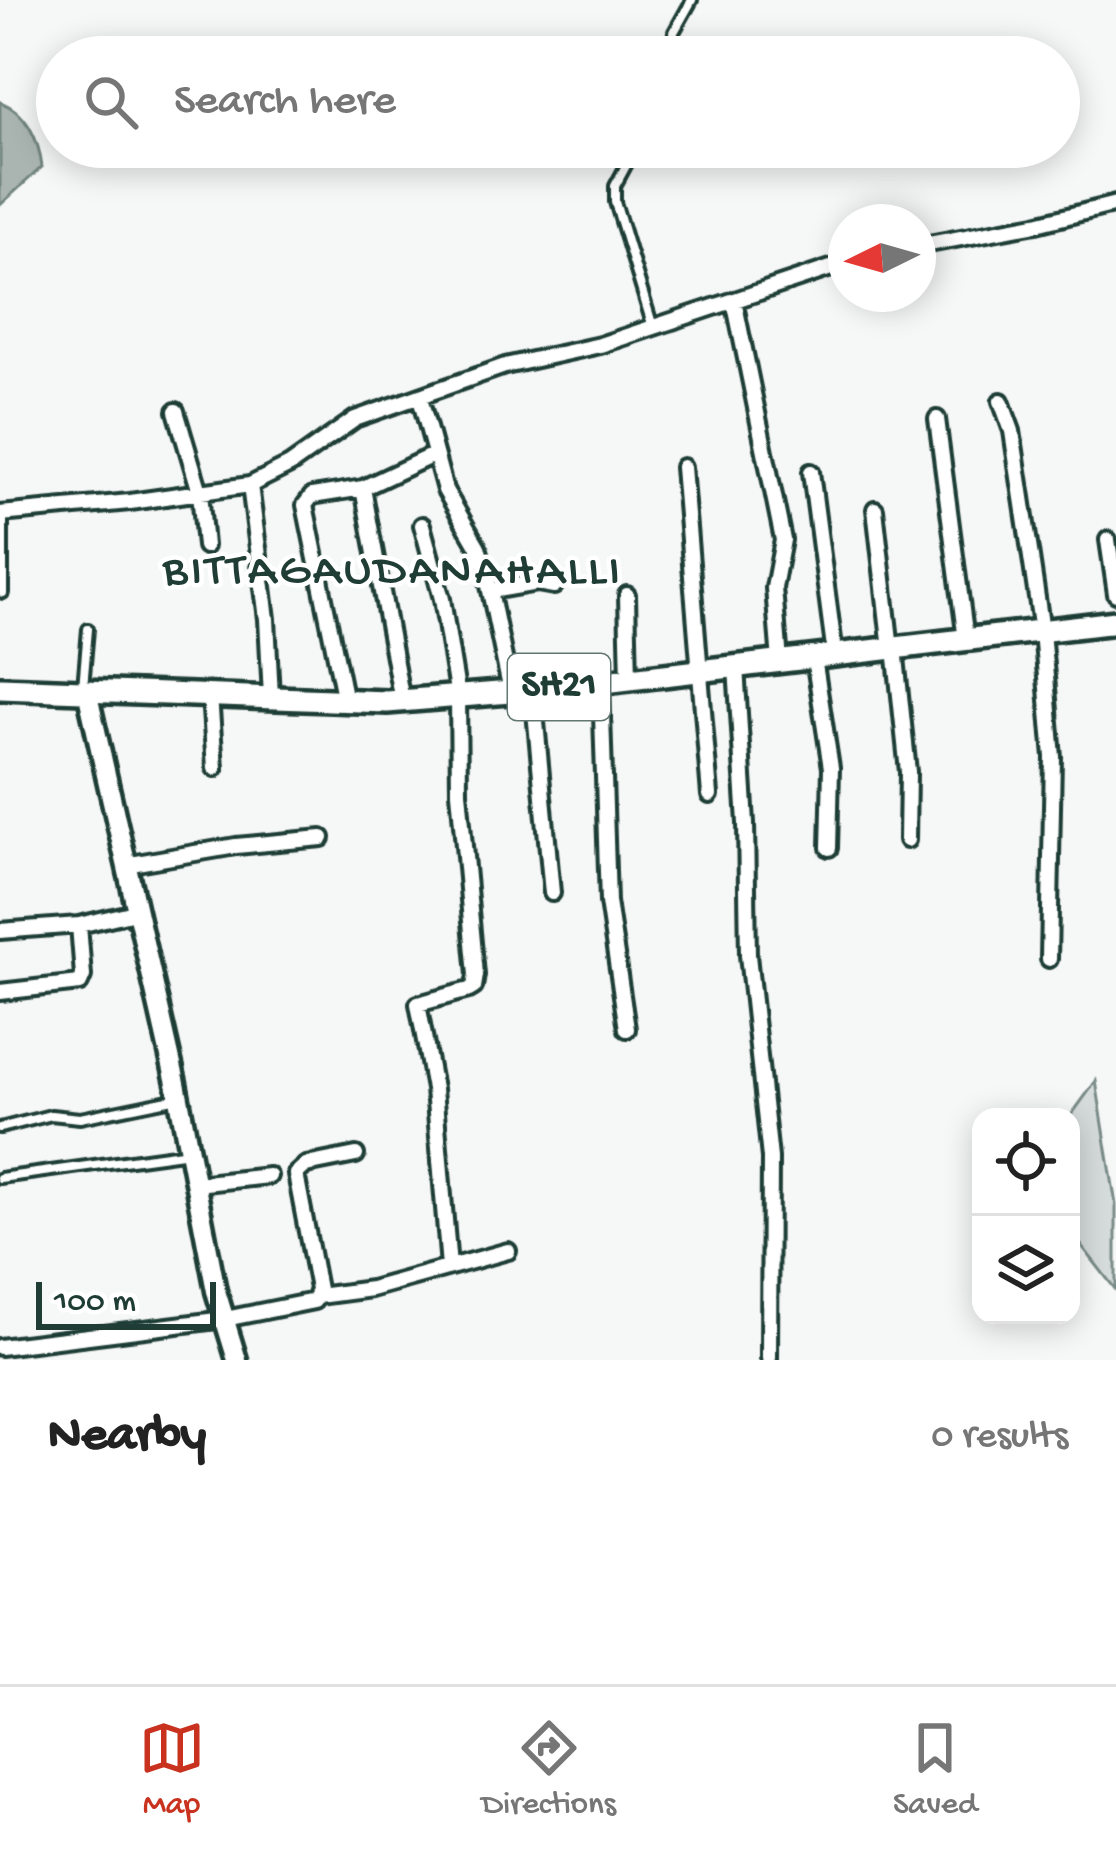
<!DOCTYPE html>
<html lang="en">
<head>
<meta charset="utf-8">
<style>
  :root { --surface:#fff; --page:#f2f2f2; --text:#222; --muted:#767676; --line:#e0e0e0; --accent:#c8321e }
  body { margin:0; font-family:"Gochi Hand",sans-serif; background:var(--page); color:var(--text) }
  .controls { position:absolute; right:36px; bottom:36px; display:grid; overflow:hidden; border-radius:24px; box-shadow:0 6px 30px #0003 }
  .controls button { width:108px; height:108px; display:grid; place-items:center; padding:0; border:0; border-bottom:3px solid var(--line); background:var(--surface); color:var(--text); font:60px sans-serif }
  .compass { position:absolute; left:828px; top:204px; width:108px; height:108px; border-radius:50%; background:var(--surface); box-shadow:0 6px 30px #0003; rotate:265deg }
  .scale { position:absolute; left:36px; bottom:30px; width:180px; box-sizing:border-box; padding-left:12px; border:6px solid #1f3d34; border-top:0; font-size:33px; line-height:42px; white-space:nowrap; color:#1f3d34; -webkit-text-stroke:9px #fff; paint-order:stroke }
  .list { margin:0; padding:0; list-style:none }
  h2 { display:flex; justify-content:space-between; align-items:center; height:156px; margin:0; padding:0 48px; font-size:51px }
  h2 small { font-size:39px; font-weight:400; color:var(--muted) }
  .icon { flex:none; width:66px; height:66px; fill:none; stroke:currentColor; stroke-width:2; stroke-linecap:round; stroke-linejoin:round }
  .map { position:relative; flex:none; width:1116px; height:1360px; overflow:hidden }
  .search { position:absolute; background:var(--surface); box-shadow:0 6px 30px #0003; left:36px; right:36px; top:36px; height:132px; display:flex; align-items:center; gap:30px; box-sizing:border-box; padding:0 42px; border-radius:66px; color:var(--muted); font-size:45px }
  .sheet { height:324px; background:var(--surface) }
  nav { display:flex; justify-content:space-around; align-items:center; box-sizing:border-box; height:168px; border-top:3px solid var(--line); background:var(--surface); font-size:33px; color:var(--muted) }
  nav a { display:grid; justify-items:center; gap:6px }
  nav .on { color:var(--accent) }
  .map>svg:first-child { display:block }
  .green { fill:#d6dcdb; stroke:#7a8c88; stroke-width:3 }
  .water { fill:#aab5b1; stroke:#72857f; stroke-width:3 }
  .lines { fill:none; stroke-linecap:round; stroke-linejoin:round }
  .lane-casing { stroke:#1f3d34; stroke-width:16 }
  .street-casing { stroke:#1f3d34; stroke-width:22 }
  .secondary-casing { stroke:#1f3d34; stroke-width:27 }
  .primary-casing { stroke:#1f3d34; stroke-width:30 }
  .lane { stroke:#fff; stroke-width:8 }
  .street { stroke:#fff; stroke-width:14 }
  .secondary { stroke:#fff; stroke-width:18 }
  .primary { stroke:#fff; stroke-width:21 }
  .labels { text-anchor:middle; dominant-baseline:central; stroke-width:9; stroke-linejoin:round; paint-order:stroke }
  .shield { fill:#fff; stroke:#627771; stroke-width:3 }
  .shield-label { font-size:39px; font-weight:bold; fill:#1f3d34 }
  .quarter-label { font-size:48px; letter-spacing:3px; fill:#1f3d34; stroke:#fff }
</style>
</head>
<body>
<div class="map">
<svg width="1116" height="1360" viewBox="0 0 1116 1360">
  <rect width="100%" height="100%" fill="#f6f7f7"/>
  <filter id="ink" filterUnits="userSpaceOnUse"><feTurbulence type="fractalNoise" baseFrequency=".00833" numOctaves="2"/><feDisplacementMap in="SourceGraphic" scale="24" xChannelSelector="R" yChannelSelector="G"/><feConvolveMatrix kernelMatrix="1 2 1 2 8 2 1 2 1" color-interpolation-filters="sRGB"/></filter>
  <g filter="url(#ink)">
    <path class="green" d="M1096,1081L1116,1205V1290L1071,1232L1072,1114Z"/>
    <path class="water" d="M0,102C27,112 39,140 42,167L0,205Z"/>
    <g class="lines">
      <g class="lane-casing">
        <path id="lane" d="M670,57L674,32L692,0
          M636,147L615,186V202L653,327
          M3,514V593
          M83,687L88,629
          M0,1128L51,1115L80,1118L178,1098
          M0,1178L189,1152"/>
      </g>
      <g class="street-casing">
        <path id="street" d="M918,246L1036,224L1116,204
          M734,300L783,540L774,588L780,662
          M420,398L445,490L478,547L487,576L511,692
          M1001,401L1012,431L1042,631L1053,757L1049,959
          M176,411L200,492L205,546
          M937,419L966,640
          M683,467L710,795
          M811,472L835,655
          M250,485L267,619L271,697
          M363,488L402,701
          M875,509L891,649
          M0,514L130,502L250,485L290,465L355,419L505,366L600,345L846,263
          M422,525L442,599L458,697L459,792L476,975L474,987L469,990L418,1004L434,1089L449,1267
          M1108,540L1116,594
          M491,591L537,583L554,586
          M627,595L629,679
          M895,648L908,772L907,840
          M814,658L831,768L829,848
          M736,667L746,823L748,955L770,1158L769,1358
          M601,683L608,902L627,1029
          M533,690L552,893
          M210,695L215,768
          M345,701L305,505L312,496L363,488L435,454
          M125,865L236,846L322,838
          M0,931L79,925L135,912
          M0,992L80,983L83,976L79,925
          M196,1184L269,1176
          M318,1296L371,1289L508,1251
          M0,1347L225,1319L314,1301L318,1289L296,1174L306,1165L356,1155"/>
      </g>
      <g class="secondary-casing">
        <path id="secondary" d="M87,691L176,1083L216,1291L237,1360"/>
      </g>
      <g class="primary-casing">
        <path id="primary" d="M0,688L387,702L536,690L1116,622"/>
      </g>
      <use href="#lane" class="lane"/>
      <use href="#street" class="street"/>
      <use href="#secondary" class="secondary"/>
      <use href="#primary" class="primary"/>
    </g>
  </g>
  <g class="labels">
    <rect class="shield" x="508" y="654" width="102" height="66" rx="9"/>
    <g class="shield-label">
      <text x="559" y="687">SH21</text>
    </g>
    <g class="quarter-label">
      <text x="393" y="573">BITTAGAUDANAHALLI</text>
    </g>
  </g>
</svg>
<div class="controls">
<button><svg class="icon" aria-label="locate" viewBox="0 0 24 24"><circle cx="12" cy="12" r="6"/><path d="M12 2v4M12 18v4M2 12h4M18 12h4"/></svg></button>
<button><svg class="icon" aria-label="layers" viewBox="0 0 24 24"><path d="M12 4l9 5-9 5-9-5zM3 14l9 5 9-5"/></svg></button>
</div>
<svg class="compass" viewBox="-18 -18 36 36"><path d="M0-13l5 13h-10z" fill="#e53935"/><path d="M0 13l5-13h-10z" fill="#767676"/></svg>
<div class="scale">100 m</div>
<div class="search"><svg class="icon" aria-label="search" viewBox="0 0 24 24"><circle cx="10" cy="10" r="6"/><path d="M15 15l6 6"/></svg>Search here</div>
</div>
<section class="sheet">
<h2>Nearby<small>0 results</small></h2>
<ul class="list">
</ul>
</section>
<nav>
<a class="on"><svg class="icon" aria-label="map" viewBox="0 0 24 24"><path d="M3 6l6-2 6 2 6-2v14l-6 2-6-2-6 2zM9 4v14M15 6v14"/></svg>Map</a>
<a><svg class="icon" aria-label="directions" viewBox="0 0 24 24"><path d="M12 3l9 9-9 9-9-9zM9 14v-3h6M13 9l2 2-2 2"/></svg>Directions</a>
<a><svg class="icon" aria-label="saved" viewBox="0 0 24 24"><path d="M7 4h10v16l-5-4-5 4z"/></svg>Saved</a>
</nav>
</body>
</html>
